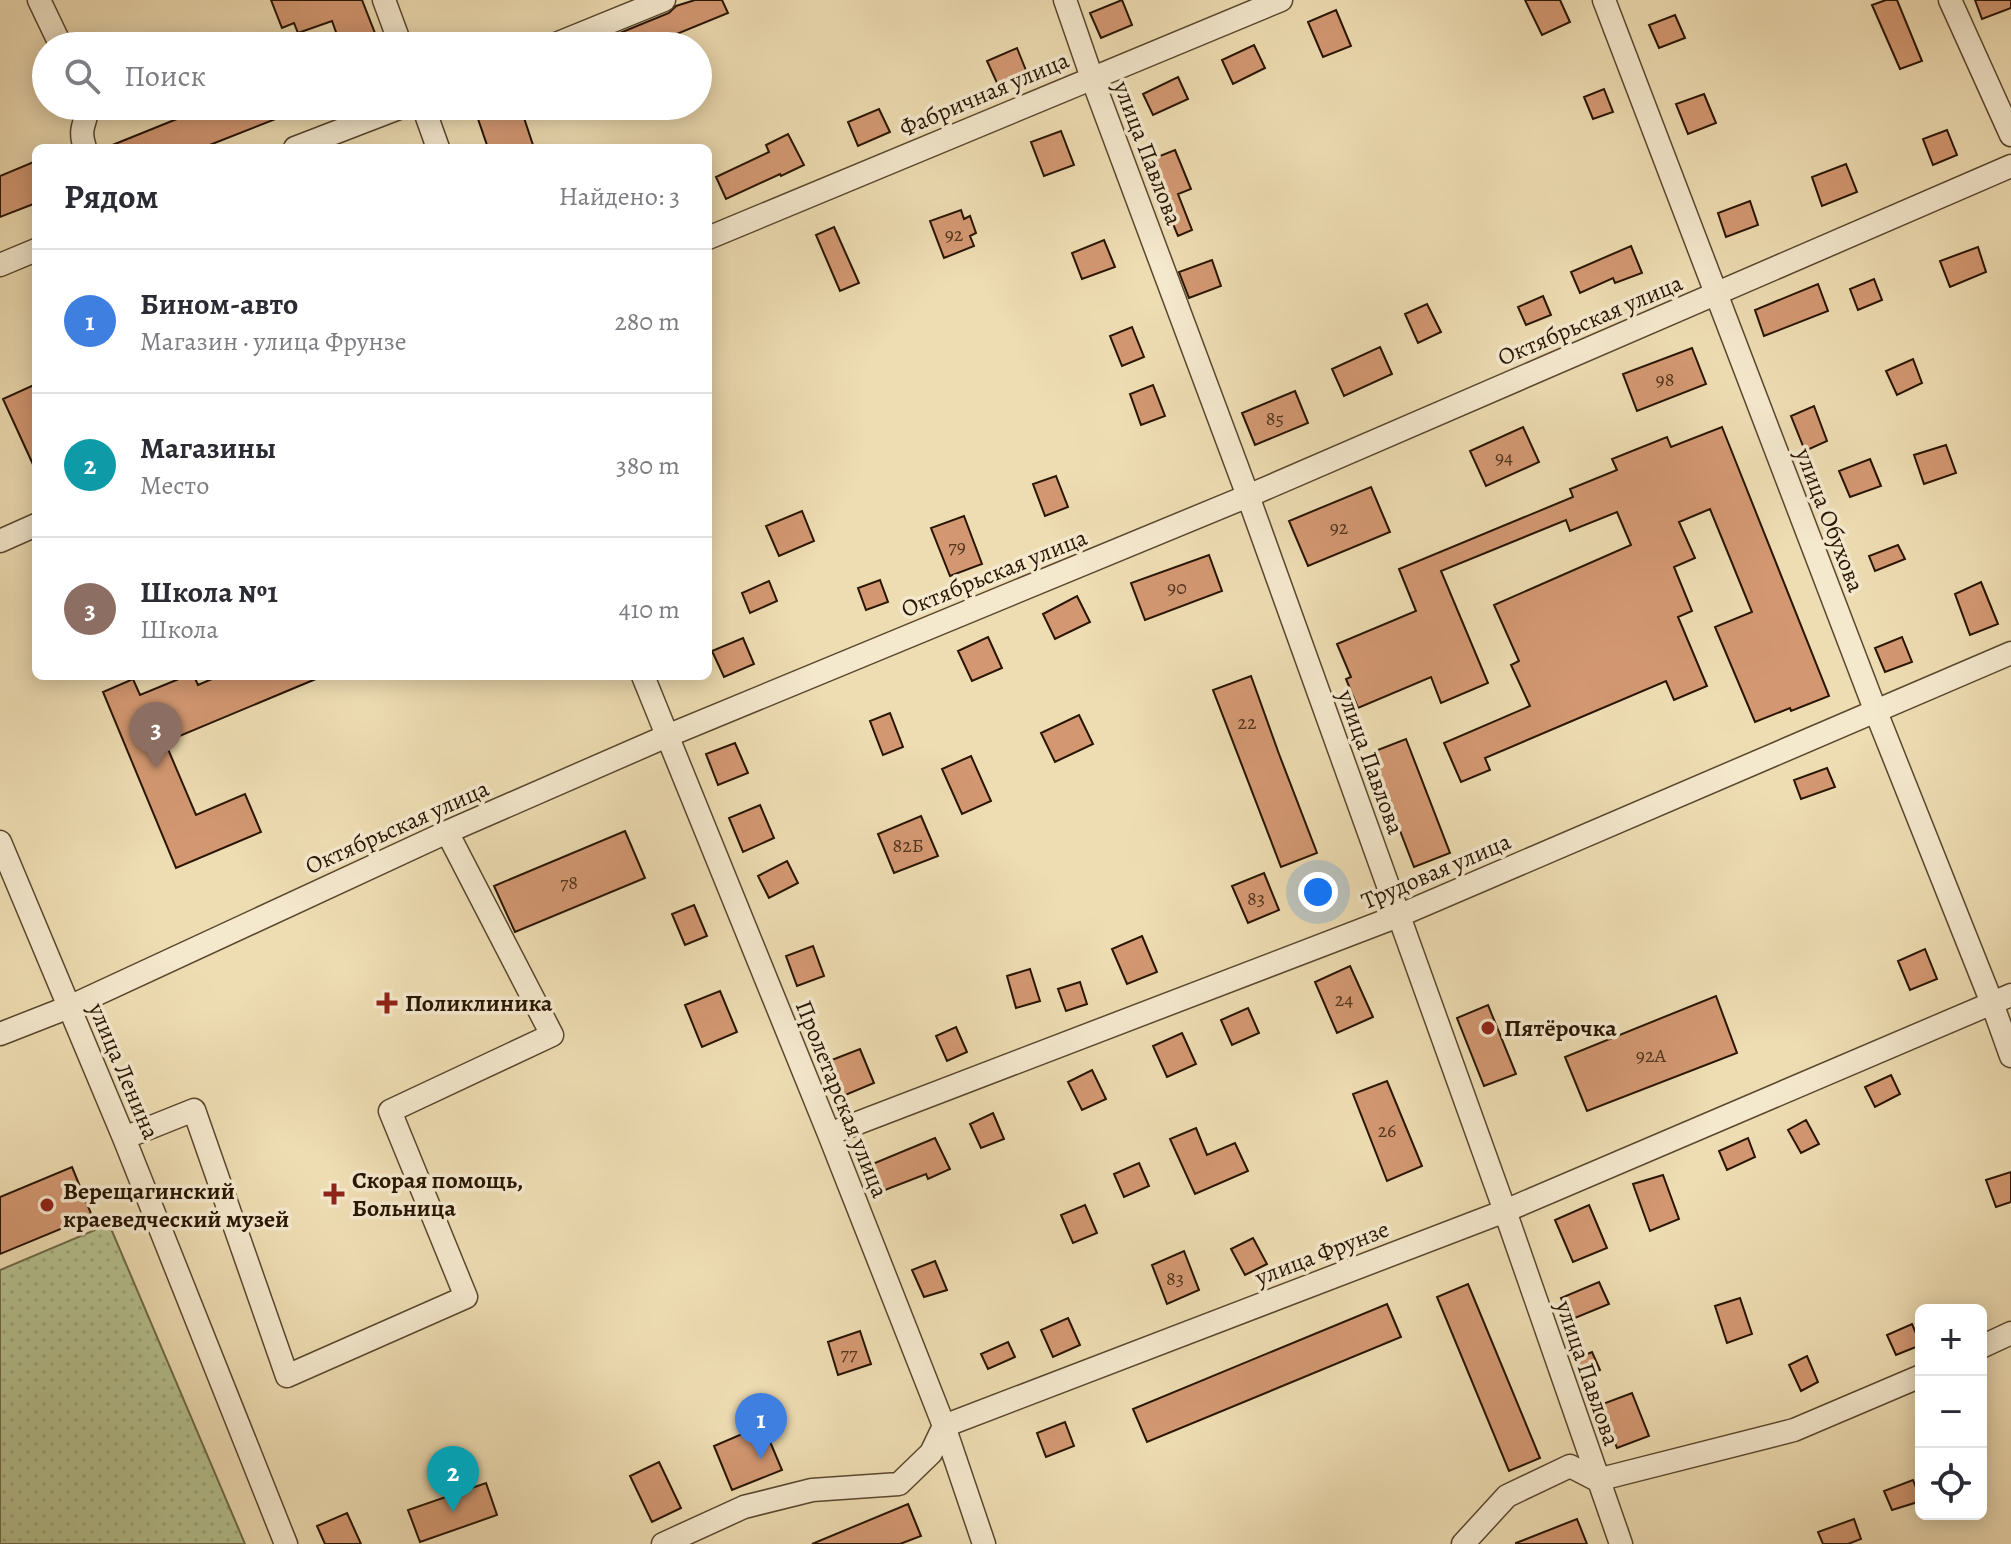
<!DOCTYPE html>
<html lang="ru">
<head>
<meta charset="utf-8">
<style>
  :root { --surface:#fff; --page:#f2f2f3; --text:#2b2b33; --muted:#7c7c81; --line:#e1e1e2; --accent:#8f2418 }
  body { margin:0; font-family:Alegreya,serif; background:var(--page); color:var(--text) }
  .controls { position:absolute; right:24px; bottom:24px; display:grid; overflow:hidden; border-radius:12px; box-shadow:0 4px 20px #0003 }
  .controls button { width:72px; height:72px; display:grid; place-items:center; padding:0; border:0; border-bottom:2px solid var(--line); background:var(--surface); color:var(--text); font:40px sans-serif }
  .you { position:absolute; left:1318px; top:892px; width:28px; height:28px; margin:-20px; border:6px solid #fff; border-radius:50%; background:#1a73e8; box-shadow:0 0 0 12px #1a73e833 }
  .badge { display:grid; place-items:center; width:52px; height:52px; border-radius:50%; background:var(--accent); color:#fff; font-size:26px; font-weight:700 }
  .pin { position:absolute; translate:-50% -66px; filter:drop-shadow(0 2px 4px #0008) }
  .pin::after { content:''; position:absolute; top:42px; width:28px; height:24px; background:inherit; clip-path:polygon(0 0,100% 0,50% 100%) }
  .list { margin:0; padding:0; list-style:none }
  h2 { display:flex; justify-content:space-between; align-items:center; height:104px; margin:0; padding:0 32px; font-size:34px }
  h2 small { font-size:26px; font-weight:400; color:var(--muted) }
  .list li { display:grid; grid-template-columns:52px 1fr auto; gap:24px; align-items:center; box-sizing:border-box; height:144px; padding:0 32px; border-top:2px solid var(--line) }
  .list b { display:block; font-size:30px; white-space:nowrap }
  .list p { margin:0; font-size:26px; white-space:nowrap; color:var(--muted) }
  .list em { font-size:26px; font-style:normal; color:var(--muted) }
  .icon { flex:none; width:44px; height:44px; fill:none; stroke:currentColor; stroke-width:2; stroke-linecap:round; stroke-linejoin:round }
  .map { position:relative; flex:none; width:2011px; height:1544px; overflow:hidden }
  .search { position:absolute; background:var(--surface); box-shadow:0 4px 20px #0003; left:32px; top:32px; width:680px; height:88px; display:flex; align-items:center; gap:20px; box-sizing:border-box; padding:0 28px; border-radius:44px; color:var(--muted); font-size:30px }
  .panel { position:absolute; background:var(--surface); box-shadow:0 4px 20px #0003; left:32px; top:144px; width:680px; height:536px; border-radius:12px }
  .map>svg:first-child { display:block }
  .park { fill:url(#park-dots); stroke:#6e6b48; stroke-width:2 }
  .building { fill:#d39872; stroke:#281502; stroke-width:2 }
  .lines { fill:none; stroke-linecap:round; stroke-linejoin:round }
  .minor-casing { stroke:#5a472e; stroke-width:25 }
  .minor { stroke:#f4e8cd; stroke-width:22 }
  .poi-dot { fill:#8f2418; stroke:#f4e8cd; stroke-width:3 }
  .labels { text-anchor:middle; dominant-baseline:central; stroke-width:7; stroke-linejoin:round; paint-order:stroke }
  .number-label { font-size:20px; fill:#53361e }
  .street-label { font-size:24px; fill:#281502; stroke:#f4e8cd }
  .poi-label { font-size:24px; font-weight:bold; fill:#281502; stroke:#f4e8cd; text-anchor:start }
</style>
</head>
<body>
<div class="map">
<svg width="2011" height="1544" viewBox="0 0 2011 1544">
  <defs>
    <pattern id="park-dots" width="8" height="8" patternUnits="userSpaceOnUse" patternTransform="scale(2)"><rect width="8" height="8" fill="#b5c18f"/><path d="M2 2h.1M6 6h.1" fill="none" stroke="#9ca57a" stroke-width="1.8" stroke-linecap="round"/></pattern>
  </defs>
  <rect width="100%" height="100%" fill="#eedcb2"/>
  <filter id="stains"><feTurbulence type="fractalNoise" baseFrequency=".0025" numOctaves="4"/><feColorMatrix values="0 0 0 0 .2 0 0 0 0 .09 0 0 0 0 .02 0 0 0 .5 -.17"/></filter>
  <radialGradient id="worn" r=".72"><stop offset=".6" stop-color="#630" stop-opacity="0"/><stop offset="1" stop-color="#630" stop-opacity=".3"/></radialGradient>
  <path class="park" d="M109,1224L245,1544H0V1270Z"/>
  <path class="building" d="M271,0H362L380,46H341L332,21L298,33L294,23L282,28Z
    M695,0H722L728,13L674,35L675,40L658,46H588L669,13L676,6Z
    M1122,0L1132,25L1101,38L1090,13Z
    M1525,0H1560L1570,22L1542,35Z
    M1886,0H1897L1922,61L1900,69L1872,5Z
    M1975,0H2011V8L1982,19Z
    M1336,10L1351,46L1323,57L1308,22Z
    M1675,15L1685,38L1659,48L1649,25Z
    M1254,45L1265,68L1233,84L1222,60Z
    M1017,48L1027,73L998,85L987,61Z
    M1178,77L1188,99L1153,115L1143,94Z
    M1604,89L1613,112L1593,119L1584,97Z
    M1704,94L1716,123L1688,134L1676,104Z
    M209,106L306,107L202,148H105Z
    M517,106H520L534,148H488L478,119Z
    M879,109L890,132L858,146L848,122Z
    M1947,130L1957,155L1933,165L1923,139Z
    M1061,131L1074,165L1044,176L1031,142Z
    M788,134L804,165L781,176L780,174L726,199L716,177L769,152L766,145Z
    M1175,150L1191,189L1178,194L1192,230L1178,236L1147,161Z
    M36,161V203L0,217V176Z
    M1846,164L1857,192L1822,206L1812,177Z
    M1750,201L1758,225L1726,237L1718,213Z
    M961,210L964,219L970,216L976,233L970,236L974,246L944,258L930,221Z
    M834,227L859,283L840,291L816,235Z
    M1104,240L1115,267L1082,279L1072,253Z
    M1631,246L1642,273L1615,283L1613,278L1580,293L1571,272Z
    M1978,247L1986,272L1950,287L1940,261Z
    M1212,260L1221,286L1189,298L1179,272Z
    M1874,279L1882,300L1858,310L1850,289Z
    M1818,284L1828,311L1764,336L1755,310Z
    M1543,296L1551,315L1526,325L1518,307Z
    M1427,304L1441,332L1418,343L1405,314Z
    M1132,327L1144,357L1122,366L1110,336Z
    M1380,347L1392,374L1344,396L1332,369Z
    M1692,348L1706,384L1637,411L1623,374Z
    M1913,359L1922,383L1897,395L1886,371Z
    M36,384V471L3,399Z
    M1153,385L1165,416L1141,425L1130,394Z
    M1295,391L1308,423L1255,445L1242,413Z
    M1814,406L1827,441L1805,451L1791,416Z
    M1523,427L1539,462L1486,486L1470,451Z
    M1722,427L1829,696L1791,711L1790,708L1755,722L1715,627L1752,612L1710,509L1679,522L1695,558L1674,567L1692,611L1678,617L1707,686L1674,700L1666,681L1485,758L1490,770L1461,782L1444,743L1530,706L1511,665L1519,661L1494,605L1631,545L1617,512L1570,531L1566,520L1441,571L1488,683L1441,703L1431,677L1358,708L1346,679L1351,677L1337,644L1416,611L1399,569L1573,497L1570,489L1617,470L1612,459L1667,437L1671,447Z
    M1946,445L1956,473L1924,484L1914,455Z
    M1870,459L1881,486L1850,497L1839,471Z
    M1056,476L1068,507L1045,516L1033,484Z
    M1371,487L1390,532L1308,566L1289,521Z
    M802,511L814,541L779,556L766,526Z
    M964,516L982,564L950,576L931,528Z
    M1898,545L1905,559L1875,571L1869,556Z
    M1209,555L1222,591L1145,620L1131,583Z
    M880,580L888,602L866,610L858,588Z
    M769,581L777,601L750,613L742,593Z
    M1981,582L1998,624L1970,635L1955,594Z
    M1077,596L1090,622L1055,639L1043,614Z
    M988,637L1002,668L972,681L958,651Z
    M1902,637L1912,662L1885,672L1875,648Z
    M743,638L754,664L724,677L712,651Z
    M186,676H194L198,685L219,676H323L165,742L196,815L245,794L261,832L176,868L103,692L133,679L140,695Z
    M1251,676L1279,754L1317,853L1281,867L1213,690Z
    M890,713L903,747L883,755L870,721Z
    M1079,715L1093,744L1055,762L1041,733Z
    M1406,739L1450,853L1414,867L1370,753Z
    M735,743L748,773L718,785L706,754Z
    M971,756L991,801L962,814L942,769Z
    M1827,768L1835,787L1801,799L1794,780Z
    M760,805L774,838L743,852L729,818Z
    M921,816L938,856L894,873L878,834Z
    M625,831L645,878L515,932L494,886Z
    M787,861L798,883L769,898L758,876Z
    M1264,873L1279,910L1248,923L1232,886Z
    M694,905L707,936L685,945L672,914Z
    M1142,936L1157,972L1127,984L1112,949Z
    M813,946L824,976L797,986L786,956Z
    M1925,949L1937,979L1910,990L1898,961Z
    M1350,966L1373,1017L1337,1033L1315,982Z
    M1030,969L1040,1001L1016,1008L1007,976Z
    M1080,982L1087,1004L1066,1011L1058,989Z
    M720,991L737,1032L702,1047L685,1005Z
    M1716,996L1737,1053L1587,1111L1565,1057Z
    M1488,1005L1516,1074L1484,1086L1457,1018Z
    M1248,1008L1259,1033L1232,1045L1221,1020Z
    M956,1027L967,1052L947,1061L936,1036Z
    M1182,1033L1196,1064L1167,1077L1153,1046Z
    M860,1049L874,1083L843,1096L829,1061Z
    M1092,1070L1106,1099L1082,1110L1068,1082Z
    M1891,1075L1900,1094L1875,1107L1865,1087Z
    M1387,1081L1422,1166L1387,1181L1353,1094Z
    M993,1113L1004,1139L981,1148L970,1124Z
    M1806,1120L1819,1144L1801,1153L1788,1130Z
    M1196,1128L1207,1155L1235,1143L1248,1171L1195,1194L1170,1139Z
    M935,1138L950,1169L928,1179L926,1174L880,1192L870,1165Z
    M1748,1138L1755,1157L1727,1170L1719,1151Z
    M1139,1163L1149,1186L1124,1197L1114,1174Z
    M72,1167L92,1216L0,1254V1197Z
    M2011,1172V1202L1996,1207L1986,1180Z
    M1663,1175L1679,1219L1650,1231L1633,1184Z
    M1085,1205L1097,1233L1073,1243L1061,1215Z
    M1589,1205L1607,1248L1573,1262L1555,1220Z
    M1253,1238L1267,1264L1245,1275L1231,1249Z
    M1184,1251L1199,1290L1167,1304L1152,1265Z
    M935,1261L947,1290L924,1297L912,1270Z
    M1599,1282L1609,1304L1570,1320L1561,1298Z
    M1468,1284L1540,1458L1509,1471L1437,1297Z
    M1740,1298L1752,1334L1727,1343L1715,1306Z
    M1387,1304L1401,1337L1147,1442L1133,1409Z
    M1068,1318L1080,1345L1053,1357L1041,1330Z
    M1912,1324L1921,1345L1896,1355L1887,1335Z
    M860,1331L871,1364L838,1375L828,1342Z
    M1008,1342L1015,1357L988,1369L981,1354Z
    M1592,1352L1600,1370L1583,1377L1575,1359Z
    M1807,1356L1818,1382L1801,1391L1789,1365Z
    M1632,1393L1649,1436L1617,1448L1600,1405Z
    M1065,1422L1074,1446L1046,1457L1037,1433Z
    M763,1425L782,1470L732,1490L714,1446Z
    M659,1462L681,1508L652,1522L630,1476Z
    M1913,1480L1921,1501L1892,1510L1884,1491Z
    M486,1483L497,1515L420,1542L408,1510Z
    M908,1504L921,1536L900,1544H812Z
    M347,1513L361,1544H325L317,1526Z
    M1577,1519L1587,1544H1516V1543Z
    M1854,1519L1861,1539L1848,1544H1823L1818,1532Z"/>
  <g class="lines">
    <g class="minor-casing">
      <path id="minor" d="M39,0L61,46
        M384,0L401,46
        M1065,0L1092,78L1248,496L1505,1211L1621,1544
        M1604,0L1876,712L1992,1003L2011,1056
        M1950,0L2011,135
        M551,46L664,0
        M423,106L438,148
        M85,148C78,127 86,125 88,106
        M295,148L404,106
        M708,238L1281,0
        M0,265L36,250
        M0,541L36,525
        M643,676L829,1134L944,1426L984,1544
        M0,842L124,1138L286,1544
        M0,1034L69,1007L447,832L667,736L1248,496L2011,166
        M829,1134L1398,916L2011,653
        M124,1138L194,1110L287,1376L466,1297L390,1111L552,1035L447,832
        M1981,1347L2011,1333
        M663,1544L744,1507L812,1490L899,1484L931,1453L944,1426L1505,1211L2011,995
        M1463,1544L1507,1496L1570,1466L1597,1480L1794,1430L1921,1376"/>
    </g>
    <use href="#minor" class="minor"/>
  </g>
  <g class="poi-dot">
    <path d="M383 991h8v8h8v8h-8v8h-8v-8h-8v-8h8z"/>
    <circle cx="1488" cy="1028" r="8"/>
    <path d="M330 1182h8v8h8v8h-8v8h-8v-8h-8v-8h8z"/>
    <circle cx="47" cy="1205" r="8"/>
  </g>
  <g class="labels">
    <g class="number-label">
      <text x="954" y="234">92</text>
      <text x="1665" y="379">98</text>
      <text x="1275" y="418">85</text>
      <text x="1504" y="457">94</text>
      <text x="1339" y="527">92</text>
      <text x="957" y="546">79</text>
      <text x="1177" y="587">90</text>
      <text x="1247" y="722">22</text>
      <text x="908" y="845">82Б</text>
      <text x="569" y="882">78</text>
      <text x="1256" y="898">83</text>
      <text x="1344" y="999">24</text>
      <text x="1651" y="1055">92А</text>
      <text x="1387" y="1130">26</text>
      <text x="1175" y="1278">83</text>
      <text x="849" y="1353">77</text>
    </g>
    <g class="street-label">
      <text transform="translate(984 94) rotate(-23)">Фабричная улица</text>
      <text transform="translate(1148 153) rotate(69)">улица Павлова</text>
      <text transform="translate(1590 320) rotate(-23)">Октябрьская улица</text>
      <text transform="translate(1830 520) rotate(69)">улица Обухова</text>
      <text transform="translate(994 573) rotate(-22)">Октябрьская улица</text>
      <text transform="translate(1371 762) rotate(70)">улица Павлова</text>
      <text transform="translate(397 827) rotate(-24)">Октябрьская улица</text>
      <text transform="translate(1436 871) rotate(-23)">Трудовая улица</text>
      <text transform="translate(124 1071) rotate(67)">улица Ленина</text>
      <text transform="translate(842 1099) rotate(68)">Пролетарская улица</text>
      <text transform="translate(1322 1253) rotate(-21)">улица Фрунзе</text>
      <text transform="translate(1588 1373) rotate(71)">улица Павлова</text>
    </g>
    <g class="poi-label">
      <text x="405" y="1003">Поликлиника</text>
      <text x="1504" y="1028">Пятёрочка</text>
      <text x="352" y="1180">Скорая помощь,<tspan x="352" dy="28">Больница</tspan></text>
      <text x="63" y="1191">Верещагинский<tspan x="63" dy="28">краеведческий музей</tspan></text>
    </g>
  </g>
  <rect width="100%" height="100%" filter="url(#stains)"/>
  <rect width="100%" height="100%" fill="url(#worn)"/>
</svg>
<div class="controls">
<button>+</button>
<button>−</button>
<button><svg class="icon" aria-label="locate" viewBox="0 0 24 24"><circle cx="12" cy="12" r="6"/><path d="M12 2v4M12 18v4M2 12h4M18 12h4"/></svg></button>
</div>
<div class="you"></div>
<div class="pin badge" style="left:761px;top:1459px;background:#3f7fe0">1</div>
<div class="pin badge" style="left:453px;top:1512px;background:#0f9aa8">2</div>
<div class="pin badge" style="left:156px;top:768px;background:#8d6e63">3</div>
<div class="search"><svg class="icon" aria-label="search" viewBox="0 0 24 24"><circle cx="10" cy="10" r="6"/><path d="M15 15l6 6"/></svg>Поиск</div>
<section class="panel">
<h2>Рядом<small>Найдено: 3</small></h2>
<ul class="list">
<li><span class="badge" style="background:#3f7fe0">1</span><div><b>Бином-авто</b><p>Магазин · улица Фрунзе</p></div><em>280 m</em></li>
<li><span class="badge" style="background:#0f9aa8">2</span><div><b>Магазины</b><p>Место</p></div><em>380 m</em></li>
<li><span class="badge" style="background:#8d6e63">3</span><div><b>Школа №1</b><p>Школа</p></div><em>410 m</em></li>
</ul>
</section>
</div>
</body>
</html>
